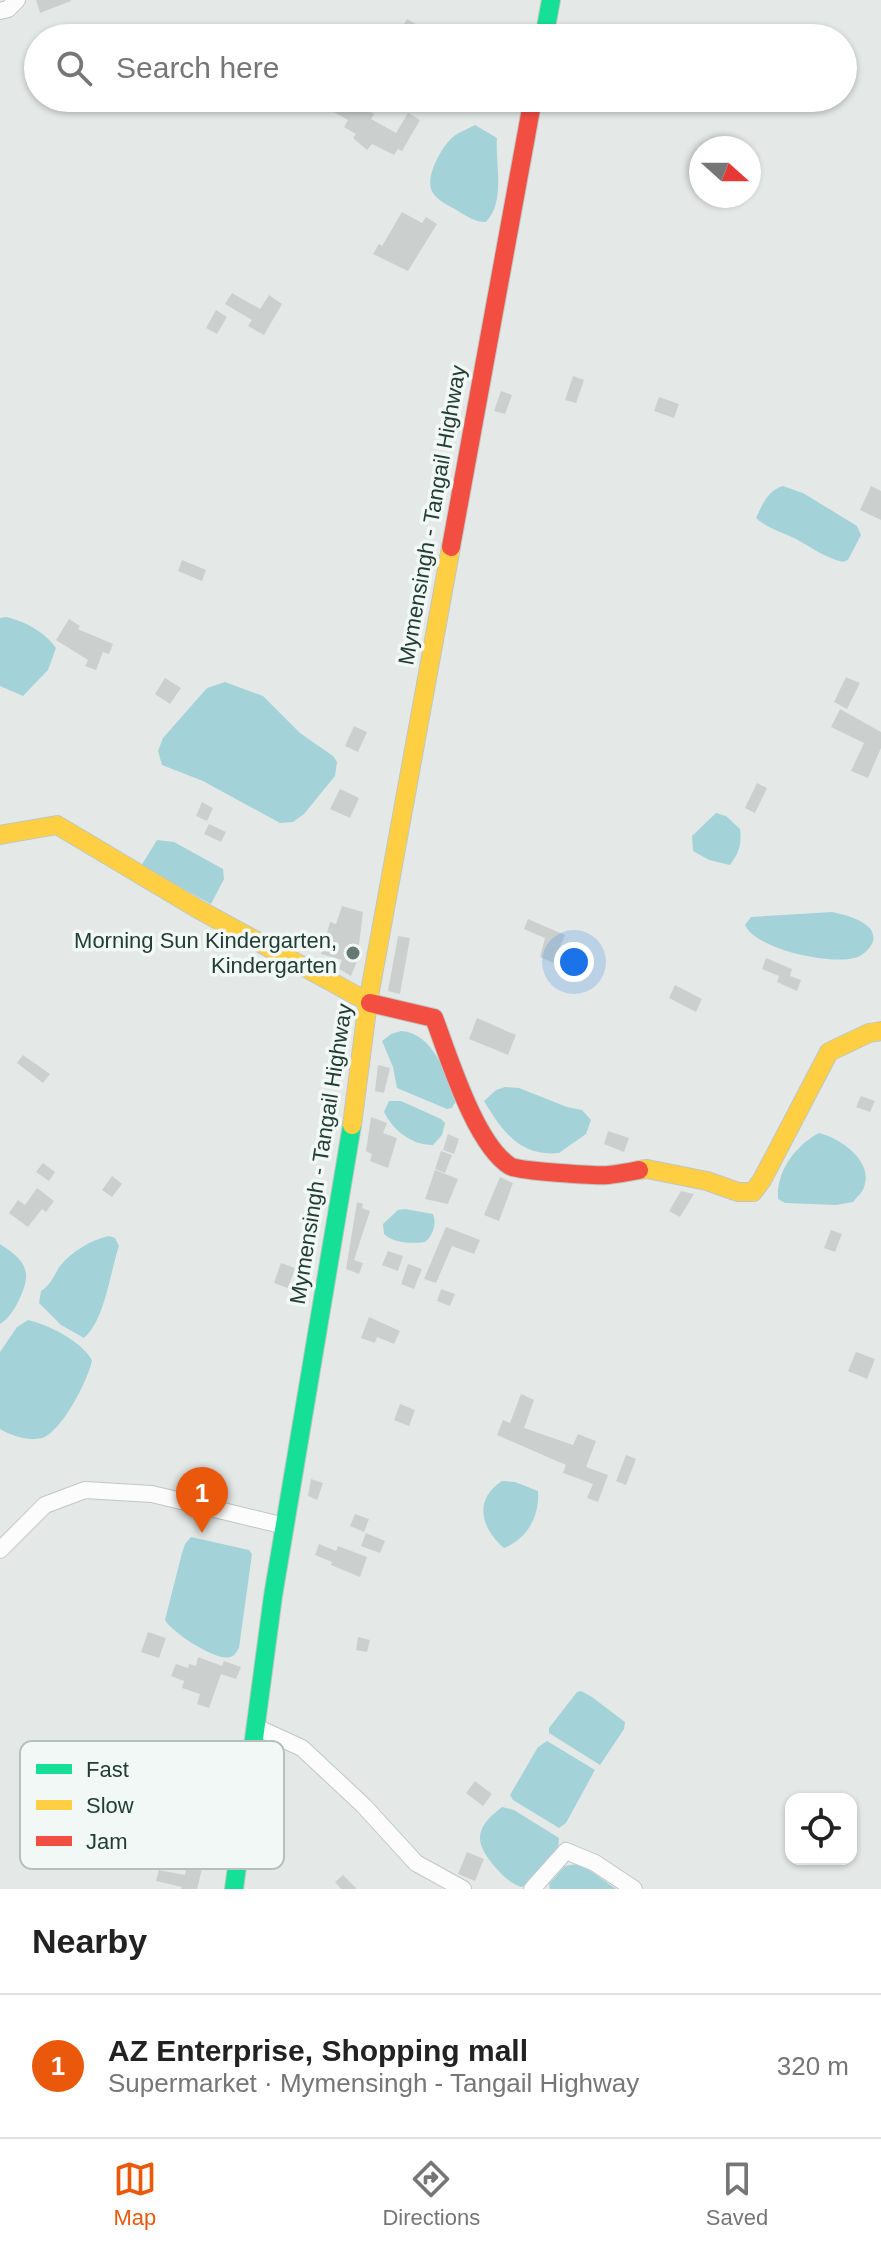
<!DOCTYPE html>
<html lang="en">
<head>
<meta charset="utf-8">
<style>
  :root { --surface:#fff; --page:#f2f2f2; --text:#222; --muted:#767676; --line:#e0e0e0; --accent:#ea580c }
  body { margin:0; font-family:Helvetica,sans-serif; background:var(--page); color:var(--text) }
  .controls { position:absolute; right:24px; bottom:24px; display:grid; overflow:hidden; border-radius:16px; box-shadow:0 2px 6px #0004 }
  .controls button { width:72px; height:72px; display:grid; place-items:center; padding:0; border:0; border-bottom:2px solid var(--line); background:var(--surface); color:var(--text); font:40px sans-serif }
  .compass { position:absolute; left:689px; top:136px; width:72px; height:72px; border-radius:50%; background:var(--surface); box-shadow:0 2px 6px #0004; rotate:111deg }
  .you { position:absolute; left:574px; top:962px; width:28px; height:28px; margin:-20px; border:6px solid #fff; border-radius:50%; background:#1a73e8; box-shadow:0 0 0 12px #1a73e833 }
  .badge { display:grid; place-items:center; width:52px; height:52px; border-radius:50%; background:var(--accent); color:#fff; font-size:26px; font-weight:700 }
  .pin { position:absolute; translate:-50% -66px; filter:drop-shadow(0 2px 4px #0008) }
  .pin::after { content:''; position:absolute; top:42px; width:28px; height:24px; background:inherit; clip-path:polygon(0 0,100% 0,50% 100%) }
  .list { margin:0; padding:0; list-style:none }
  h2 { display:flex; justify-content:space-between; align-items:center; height:104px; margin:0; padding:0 32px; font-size:34px }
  h2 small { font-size:26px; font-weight:400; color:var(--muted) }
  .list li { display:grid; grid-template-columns:52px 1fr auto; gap:24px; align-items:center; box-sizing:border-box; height:144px; padding:0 32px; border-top:2px solid var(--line) }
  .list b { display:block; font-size:30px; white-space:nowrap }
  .list p { margin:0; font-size:26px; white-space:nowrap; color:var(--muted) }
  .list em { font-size:26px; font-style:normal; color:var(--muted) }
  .icon { flex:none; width:44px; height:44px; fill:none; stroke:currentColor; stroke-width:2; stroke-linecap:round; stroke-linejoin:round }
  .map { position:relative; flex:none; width:881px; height:1889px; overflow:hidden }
  .search { position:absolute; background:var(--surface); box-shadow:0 2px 6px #0004; left:24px; right:24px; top:24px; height:88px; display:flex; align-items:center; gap:20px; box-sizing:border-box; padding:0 28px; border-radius:44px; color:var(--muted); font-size:30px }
  .sheet { height:248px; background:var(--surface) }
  nav { display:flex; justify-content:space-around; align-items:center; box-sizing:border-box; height:112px; border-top:2px solid var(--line); background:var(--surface); font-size:22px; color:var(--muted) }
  nav a { display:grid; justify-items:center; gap:4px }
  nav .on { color:var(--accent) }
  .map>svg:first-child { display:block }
  .water { fill:#a3d3d9 }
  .building { fill:#cbd0ce }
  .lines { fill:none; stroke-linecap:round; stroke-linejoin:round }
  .street-casing { stroke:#c1c6c4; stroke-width:18 }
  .fast-casing { stroke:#bfc7c4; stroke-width:20 }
  .slow-casing { stroke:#bfc7c4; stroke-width:20 }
  .jam-casing { stroke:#bfc7c4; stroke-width:20 }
  .street { stroke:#fbfcfb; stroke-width:16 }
  .fast { stroke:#16e098; stroke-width:18 }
  .slow { stroke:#ffcf43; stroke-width:18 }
  .jam { stroke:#f24e42; stroke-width:18 }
  .poi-dot { fill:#657973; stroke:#f2f8f5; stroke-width:3 }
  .labels { text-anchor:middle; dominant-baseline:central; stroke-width:7; stroke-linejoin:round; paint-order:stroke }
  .street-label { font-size:22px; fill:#213d35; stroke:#f2f8f5 }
  .poi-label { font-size:22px; fill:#213d35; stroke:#f2f8f5; text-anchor:end }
  .key { fill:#f2f8f5; stroke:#b3c0bb; stroke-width:2 }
  .key-label { font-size:22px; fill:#213d35 }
</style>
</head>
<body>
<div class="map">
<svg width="881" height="1889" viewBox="0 0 881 1889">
  <rect width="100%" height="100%" fill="#e4e9e7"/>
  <path class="water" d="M475,125L497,138C495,165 506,200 486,222C475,222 468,217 458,211C450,206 438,201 433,193C423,179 442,146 453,137C459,132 468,129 475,125Z
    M783,486L803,493L857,526L861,535L848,560L843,562C826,558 812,548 796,539C782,532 768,529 756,518C762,505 768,490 783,486Z
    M6,617C24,621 45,632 56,648L48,670L23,696L0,686V618Z
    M225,682L263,696L300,733L333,756L337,762L335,776L304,814L293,822L280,823L203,781L162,765L158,751L163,738L207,688Z
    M716,813L726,816L740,829C742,844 739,853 730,865L709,860L693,851L692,836Z
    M157,840L174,842L223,869L224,879L211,904L141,866Z
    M832,912C846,915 881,923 872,944C868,950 864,954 858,957C834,966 756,950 745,925L751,917Z
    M401,1031C434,1033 446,1075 456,1101L452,1108L447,1109L397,1088L393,1067L382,1041L391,1034Z
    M505,1087L519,1088L567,1107L582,1110L591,1120L586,1134L559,1153C520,1157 502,1131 484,1101L496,1090Z
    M389,1101H401L441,1119L445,1123L442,1135L433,1145C411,1145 393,1130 384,1112Z
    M819,1133C840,1138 874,1161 864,1187C863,1192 856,1198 853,1202L836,1205L785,1203L778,1199C776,1171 796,1145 819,1133Z
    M405,1209L433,1214C437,1224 433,1235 425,1242C412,1244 393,1243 384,1234L383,1224L398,1210Z
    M109,1236L115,1238L119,1246C110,1272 105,1320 84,1338L61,1325L39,1303L41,1291C52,1284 53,1276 60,1266C72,1251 91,1240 109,1236Z
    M0,1244C26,1261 33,1271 19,1300C14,1310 9,1318 0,1324Z
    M28,1320C48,1324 82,1342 92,1360C89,1379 61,1433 42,1438C27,1441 12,1436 0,1429V1352L17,1327Z
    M502,1481L515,1482L538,1491C540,1516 527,1539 504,1548C481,1528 473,1500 502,1481Z
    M191,1537L249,1550L252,1554L239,1648C236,1652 235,1656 230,1657C217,1662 171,1632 165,1620L182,1553L185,1544Z
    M581,1691L592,1697L625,1722L624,1729L600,1765L549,1733V1728L577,1692Z
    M547,1741L595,1770L566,1823L559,1828L513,1800L510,1795L538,1747Z
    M502,1807L514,1810L559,1838L558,1849L528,1885L521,1887C510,1883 503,1876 495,1867C473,1841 475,1828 502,1807Z
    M577,1864L585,1867L616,1889H550L549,1884L565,1866Z"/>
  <path class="building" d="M36,0H71V1L40,13Z
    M407,19L421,27L415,37L401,29Z
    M309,98H360L357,104L374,114L371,119L396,133L408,113L420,120L402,151L398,149L394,155L372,144L367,150L353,138L356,134L344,127L348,120Z
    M402,212L422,223L426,217L437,224L408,271L373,254L379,244L382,246Z
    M232,293L260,309L269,295L282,304L264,335L248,326L252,320L225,304Z
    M216,310L227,317L217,334L206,328Z
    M573,376L584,380L576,403L565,400Z
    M501,391L512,395L505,414L494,411Z
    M659,397L679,404L674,418L654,411Z
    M871,486L881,491V520L860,510Z
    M182,560L206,570L202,581L178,571Z
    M69,619L80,626L78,629L113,644L109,654L103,652L96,670L85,666L88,660L56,640Z
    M846,677L860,683L847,709L834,702Z
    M165,678L181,688L170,704L155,694Z
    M840,709L881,732V748L868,778L851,771L864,743L831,727Z
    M354,726L367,732L358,752L345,746Z
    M757,783L767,788L755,813L745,808Z
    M340,789L359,798L350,818L330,809Z
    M202,802L213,808L207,821L196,816Z
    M209,824L226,832L221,842L204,834Z
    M342,906L363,912L357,961L351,976L339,969L342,960L321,954L330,922L336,924Z
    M528,919L565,935L553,963L540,957L545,938L524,929Z
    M398,936L410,938L400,994L388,991Z
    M766,958L792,969L790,976L801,980L797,991L777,982L779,976L762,969Z
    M675,985L702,999L696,1012L669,998Z
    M477,1018L516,1035L508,1055L469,1039Z
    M23,1055L50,1074L43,1083L17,1063Z
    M378,1065L390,1068L384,1093L375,1091Z
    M861,1096L875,1101L870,1112L856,1107Z
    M371,1117L387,1123L383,1133L397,1138L388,1168L370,1161L372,1154L366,1151Z
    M608,1131L629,1138L624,1152L604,1144Z
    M448,1134L459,1139L454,1154L443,1150Z
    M441,1151L452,1155L445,1173L435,1169Z
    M43,1163L55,1172L49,1181L36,1172Z
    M435,1170L458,1179L448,1204L425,1199Z
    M112,1176L122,1184L112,1197L102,1190Z
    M500,1177L513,1183L499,1221L484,1215Z
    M37,1188L54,1201L46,1212L42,1209L28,1227L9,1213L18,1200L25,1205Z
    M681,1191L694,1194L680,1217L669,1211Z
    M357,1202L363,1204L362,1208L370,1211L354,1260L363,1263L359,1274L346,1269Z
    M446,1227L480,1240L474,1254L452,1246L436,1283L424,1279Z
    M831,1230L842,1234L835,1252L824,1248Z
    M388,1251L403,1256L398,1271L382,1265Z
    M281,1263L295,1268L288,1288L274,1283Z
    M408,1264L422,1269L414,1289L401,1284Z
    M441,1289L455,1294L450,1306L437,1301Z
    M369,1317L400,1331L394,1344L377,1337L375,1343L361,1338Z
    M856,1352L875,1359L867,1379L848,1371Z
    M521,1394L534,1400L524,1428L573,1445L578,1434L596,1441L586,1467L608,1475L598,1502L587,1498L593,1484L563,1473L566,1465L497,1435L503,1420L510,1423Z
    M400,1404L415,1410L409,1426L394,1420Z
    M626,1455L636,1459L626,1485L616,1481Z
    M311,1479L323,1483L317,1500L308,1496Z
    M355,1514L369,1519L364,1532L350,1526Z
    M366,1533L385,1541L380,1553L361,1546Z
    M319,1544L336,1551L338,1546L367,1557L360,1577L331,1565L332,1562L315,1555Z
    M148,1632L166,1638L159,1658L141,1652Z
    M358,1637L370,1640L367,1652L356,1650Z
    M198,1657L222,1666L224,1661L241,1667L236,1679L221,1674L209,1708L197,1704L200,1694L182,1688L184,1681L171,1676L176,1664L188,1668L189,1664L196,1666Z
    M475,1781L492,1794L483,1806L466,1793Z
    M467,1852L484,1859L475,1881L458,1874Z
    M188,1858L204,1861L197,1889H181L182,1887L156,1881L159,1870L185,1875Z
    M343,1875L357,1889H341L335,1882Z"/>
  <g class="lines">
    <g class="street-casing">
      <path id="street" d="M0,11L8,9L17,0
        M0,1550L45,1505L85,1490L152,1494L285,1526
        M256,1727L302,1748L364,1806L416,1863L463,1889
        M532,1889L566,1851L595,1863L634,1889"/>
    </g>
    <g class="fast-casing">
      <path id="fast" d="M544,38L551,0
        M234,1889L273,1596L352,1125"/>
    </g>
    <g class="slow-casing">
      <path id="slow" d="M0,835L57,825L198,909L370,1003
        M352,1125L368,1002L451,547
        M639,1170L647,1169L707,1181L738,1192H753L762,1180L829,1052L869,1033L881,1031"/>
    </g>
    <g class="jam-casing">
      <path id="jam" d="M451,547L533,98
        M370,1003L434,1018C449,1057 475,1144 510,1166C519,1171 594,1176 608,1175C618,1174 629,1172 639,1170"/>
    </g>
    <use href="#street" class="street"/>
    <use href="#fast" class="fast"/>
    <use href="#slow" class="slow"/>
    <use href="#jam" class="jam"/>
  </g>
  <circle class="poi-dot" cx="353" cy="953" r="8"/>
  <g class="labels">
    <g class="street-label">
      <text transform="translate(432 515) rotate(-80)">Mymensingh - Tangail Highway</text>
      <text transform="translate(321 1154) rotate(-81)">Mymensingh - Tangail Highway</text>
    </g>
    <g class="poi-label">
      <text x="337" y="940">Morning Sun Kindergarten,<tspan x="337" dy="25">Kindergarten</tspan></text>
    </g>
  </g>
  <rect x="20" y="1741" width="264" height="128" rx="12" class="key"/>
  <rect x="36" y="1764" width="36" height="10" fill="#16e098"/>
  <rect x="36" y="1800" width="36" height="10" fill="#ffcf43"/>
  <rect x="36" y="1836" width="36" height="10" fill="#f24e42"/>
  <g class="key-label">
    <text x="86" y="1777">Fast</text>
    <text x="86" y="1813">Slow</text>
    <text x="86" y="1849">Jam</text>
  </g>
</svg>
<div class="controls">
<button><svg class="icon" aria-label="locate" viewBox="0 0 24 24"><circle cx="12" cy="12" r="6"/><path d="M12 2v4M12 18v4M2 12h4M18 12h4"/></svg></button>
</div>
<svg class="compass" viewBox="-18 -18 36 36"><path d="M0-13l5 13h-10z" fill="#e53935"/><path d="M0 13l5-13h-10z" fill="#767676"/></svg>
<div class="you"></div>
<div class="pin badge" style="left:202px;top:1533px">1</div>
<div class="search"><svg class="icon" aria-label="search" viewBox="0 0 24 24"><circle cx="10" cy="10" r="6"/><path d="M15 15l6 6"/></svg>Search here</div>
</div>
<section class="sheet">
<h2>Nearby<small></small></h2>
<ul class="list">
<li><span class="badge">1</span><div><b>AZ Enterprise, Shopping mall</b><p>Supermarket · Mymensingh - Tangail Highway</p></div><em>320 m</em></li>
</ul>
</section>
<nav>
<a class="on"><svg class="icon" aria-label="map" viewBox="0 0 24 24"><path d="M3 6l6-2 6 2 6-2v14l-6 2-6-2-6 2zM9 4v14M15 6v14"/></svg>Map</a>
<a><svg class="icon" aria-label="directions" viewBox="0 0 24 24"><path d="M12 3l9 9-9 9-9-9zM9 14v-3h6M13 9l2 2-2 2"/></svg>Directions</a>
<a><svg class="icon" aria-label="saved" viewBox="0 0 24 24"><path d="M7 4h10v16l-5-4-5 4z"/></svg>Saved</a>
</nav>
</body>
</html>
